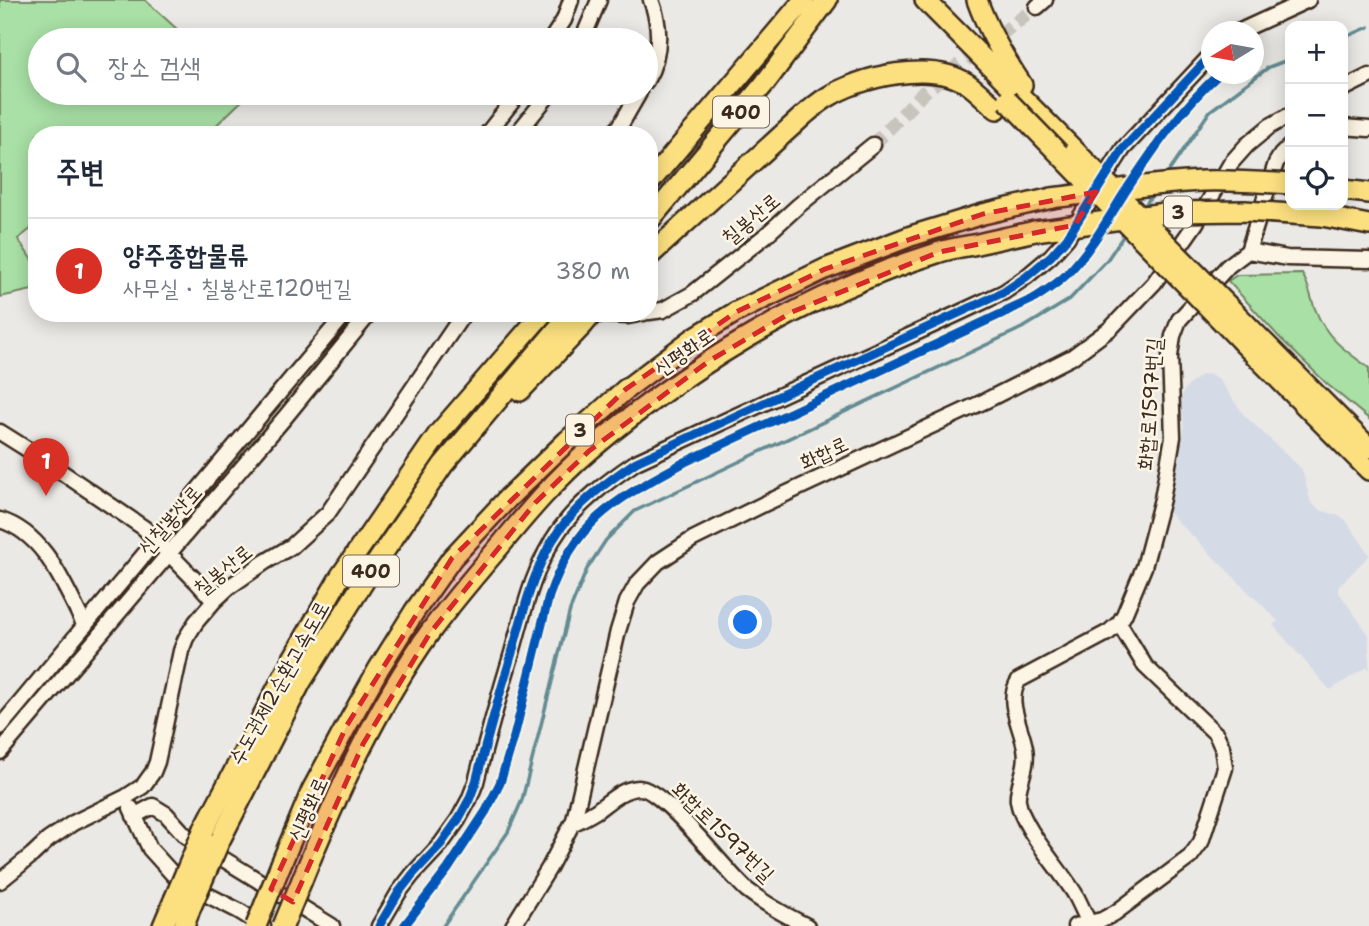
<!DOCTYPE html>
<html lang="ko">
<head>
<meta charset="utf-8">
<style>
  :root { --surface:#fff; --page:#f6f6f7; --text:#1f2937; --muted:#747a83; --line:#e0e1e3; --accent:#d93025 }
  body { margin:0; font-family:"Shantell Sans","Poor Story",sans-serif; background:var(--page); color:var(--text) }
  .controls { position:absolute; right:21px; top:21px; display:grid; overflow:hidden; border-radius:14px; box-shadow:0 4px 18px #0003 }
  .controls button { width:63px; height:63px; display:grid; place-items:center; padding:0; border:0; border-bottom:2px solid var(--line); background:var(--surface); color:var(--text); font:35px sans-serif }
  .compass { position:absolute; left:1201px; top:21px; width:63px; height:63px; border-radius:50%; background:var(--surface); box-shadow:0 4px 18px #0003; rotate:259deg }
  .you { position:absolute; left:746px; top:623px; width:24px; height:24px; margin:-18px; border:5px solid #fff; border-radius:50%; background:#1a73e8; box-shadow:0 0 0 10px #1a73e833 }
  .badge { display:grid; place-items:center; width:46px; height:46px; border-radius:50%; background:var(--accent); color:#fff; font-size:23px; font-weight:700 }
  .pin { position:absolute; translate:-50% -58px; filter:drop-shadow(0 2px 4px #0008) }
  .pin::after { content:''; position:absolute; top:37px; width:24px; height:21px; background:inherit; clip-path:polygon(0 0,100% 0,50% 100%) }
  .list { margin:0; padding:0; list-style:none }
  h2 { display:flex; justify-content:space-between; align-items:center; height:91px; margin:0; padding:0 28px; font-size:30px }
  h2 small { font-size:23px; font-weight:400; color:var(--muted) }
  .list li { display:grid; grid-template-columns:46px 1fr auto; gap:21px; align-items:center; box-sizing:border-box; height:105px; padding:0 28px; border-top:2px solid var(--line) }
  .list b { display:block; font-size:26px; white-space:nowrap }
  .list p { margin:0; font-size:23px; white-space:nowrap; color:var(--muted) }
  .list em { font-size:23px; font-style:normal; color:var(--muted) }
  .icon { flex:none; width:38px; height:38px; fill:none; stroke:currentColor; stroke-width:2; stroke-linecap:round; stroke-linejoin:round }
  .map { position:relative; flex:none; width:1369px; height:926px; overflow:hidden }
  .search { position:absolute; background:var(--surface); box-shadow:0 4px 18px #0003; left:28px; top:28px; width:630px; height:77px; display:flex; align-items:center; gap:18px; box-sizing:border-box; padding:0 24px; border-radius:38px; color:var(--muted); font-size:26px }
  .panel { position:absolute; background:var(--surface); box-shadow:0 4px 18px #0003; left:28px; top:126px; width:630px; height:196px; border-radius:28px }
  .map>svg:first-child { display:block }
  .built { fill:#d5dbe6 }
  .green { fill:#a8e0a5; stroke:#728562; stroke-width:2 }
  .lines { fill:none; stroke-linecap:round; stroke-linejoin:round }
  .stream { stroke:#648b92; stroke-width:3.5 }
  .minor-tunnel { stroke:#c7c3bd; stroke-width:14; stroke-dasharray:14 7; stroke-linecap:butt }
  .minor-casing { stroke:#3b2a1e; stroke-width:19 }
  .highway-casing { stroke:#3b2a1e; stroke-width:24 }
  .minor { stroke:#fcf5e5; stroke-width:14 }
  .highway { stroke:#fce080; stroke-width:19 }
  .highway-bridge-casing { stroke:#3b2a1e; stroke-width:24; stroke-linecap:butt }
  .highway-bridge { stroke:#fce080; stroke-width:19 }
  .cycleway-casing { stroke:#fcf5e5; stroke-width:13 }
  .cycleway { stroke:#0057b8; stroke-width:9 }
  .marked { fill:#d62828; fill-opacity:0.2; stroke:#d62828; stroke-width:5; stroke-dasharray:14 9; stroke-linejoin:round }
  .labels { text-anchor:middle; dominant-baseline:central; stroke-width:5; stroke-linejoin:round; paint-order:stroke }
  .shield { fill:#fcf5e5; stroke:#75675a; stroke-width:2 }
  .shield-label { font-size:19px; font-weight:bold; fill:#3b2a1e }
  .street-label { font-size:21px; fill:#3b2a1e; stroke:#fcf5e5 }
</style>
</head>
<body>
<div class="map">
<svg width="1369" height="926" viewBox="0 0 1369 926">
  <rect width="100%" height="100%" fill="#eae9e5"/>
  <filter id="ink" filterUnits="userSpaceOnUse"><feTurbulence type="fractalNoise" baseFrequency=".0143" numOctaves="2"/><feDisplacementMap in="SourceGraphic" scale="14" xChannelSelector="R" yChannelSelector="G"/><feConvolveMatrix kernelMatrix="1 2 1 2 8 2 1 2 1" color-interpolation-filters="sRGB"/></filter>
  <g filter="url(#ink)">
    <path class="built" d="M1210,374L1218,378L1245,416L1302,469L1311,503L1320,510L1340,516L1346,520L1369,554V556L1339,586L1338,591L1369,635V671L1367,667L1330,690L1273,625L1278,621L1166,510L1184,430L1181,398L1184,391L1191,383L1201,375Z"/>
    <path class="green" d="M0,0H145L189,40H40V93H248L249,94L206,135H37V224L18,239L37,268V289L0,297Z
      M1302,274C1310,286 1310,298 1316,311C1327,339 1346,351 1369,368V419L1327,384L1279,337L1228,281L1237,275Z"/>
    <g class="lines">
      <path class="stream" d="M1343,38L1369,27
        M1165,177L1210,111L1269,67L1290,59
        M1143,208L1154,192
        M443,926L508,832L522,800L570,610L587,569L606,540L635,511L1026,326L1069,300L1107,260L1126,232"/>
      <path class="minor-tunnel" d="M873,145L927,89L1037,7"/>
      <g class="minor-casing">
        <path id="minor" d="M1037,7L1045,0
          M1238,32L1308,0
          M551,40L564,20L571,0
          M582,40L599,0
          M646,81C661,55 662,29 651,0
          M1343,89L1369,76
          M1343,127L1369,129
          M486,135L519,93
          M516,135L550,93
          M612,135L620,126L639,93
          M1248,251L1287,258L1369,260
          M1248,251L1276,163L1281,155L1290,146
          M649,312L663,310L692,294L765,236L798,206L873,145
          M586,314L628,316L644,313
          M0,432L35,454L144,528L196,581L214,601
          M0,520C46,534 64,586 85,626
          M0,727L346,313
          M0,752L286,416L370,313
          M131,808L150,849L178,880L239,911L263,926
          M134,816L153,806L166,814L186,836L332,926
          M572,824C580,820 588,816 596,811C609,802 621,789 638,788C662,786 726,872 747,890C765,904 787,916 807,926
          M0,881L32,855L48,840L73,823L126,797L143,786L153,772L157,762L181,651L186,638L196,622L214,601L229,587L265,562L292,546L328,513L464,313
          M1089,923C1084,913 1080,903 1075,894C1060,869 1022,828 1018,801C1016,785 1029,769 1025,748C1021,725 1005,701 1019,680L1109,632L1119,623L1124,615L1144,567L1162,499L1173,437L1170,356L1173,336L1179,320L1228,266L1248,251
          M379,926L399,892L413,874L441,844L458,820L469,800L476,782C487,738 499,696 512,653C524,610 534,565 560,529C581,501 608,481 636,462L959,313L1004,292L1026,277L1051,256L1067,238L1123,149L1212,54
          M513,926L549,868L574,820L618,631L627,602L637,584L658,562L693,539L764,504L985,401L1072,357L1111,328L1154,283L1196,223L1231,163L1247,145L1270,126L1290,115
          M1075,926L1102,920L1115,913L1190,857L1201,842L1225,768L1222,747L1216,734L1145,666L1119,623"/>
      </g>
      <g class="highway-casing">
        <path id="highway" d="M925,0L1075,151
          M977,0C988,31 1004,58 1022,85
          M649,183L804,0
          M1343,190L1369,193
          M1322,216L1369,225
          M649,221L765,83L827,0
          M649,256L804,115C811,109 818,103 826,98C860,76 932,60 968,84C978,91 987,101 997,109
          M1250,328L1369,448
          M1241,341L1369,470
          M520,391L582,326
          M204,829L292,660L340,577L439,433L543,313
          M220,840L301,682L368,575L443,465L571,313
          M281,864L312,790L347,725L379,668L414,612L452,558L508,498L567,441L626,389L695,337L736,312L825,269L911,236L983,214L1052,198
          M302,880C337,794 376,708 430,632C452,602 476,574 500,546C528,512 557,478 590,450C693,363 809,293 937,253C948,249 961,247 973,245C994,240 1014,236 1035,231
          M163,926L174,900
          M184,926L190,909"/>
      </g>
      <use href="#minor" class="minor"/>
      <use href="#highway" class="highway"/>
      <g class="highway-bridge-casing">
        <path id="highway-bridge" d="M1007,100L1241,341
          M1075,151L1250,328
          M1052,198C1102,192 1153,183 1203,181C1232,180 1261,182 1290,184
          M1035,231L1172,212L1245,211L1322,216
          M582,326L593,313
          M174,900L204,829
          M190,909L220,840
          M256,926L281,864
          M283,926L302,880"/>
      </g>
      <use href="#highway-bridge" class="highway-bridge"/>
      <g class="cycleway-casing">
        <path id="cycleway" d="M379,926L399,892L413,874L441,844L458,820L469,800L476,782C487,738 499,696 512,653C524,610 534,565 560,529C581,501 608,481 636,462L959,313L1004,292L1026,277L1051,256L1067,238L1123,149L1212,54
          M404,926L448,869L486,811L500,783L514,737L549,596C576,518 618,499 685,462L1035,298C1047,290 1060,282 1069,272C1091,249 1108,219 1125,192C1153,150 1181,108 1219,74"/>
      </g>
      <use href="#cycleway" class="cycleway"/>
    </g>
  </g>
  <path class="marked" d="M1096,192L1075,225L939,252L792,312L709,361L589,451L535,503L430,633L363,744L293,902L271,889L347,725L452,558L626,389L736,312L825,269L983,214Z"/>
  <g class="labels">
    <g class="shield">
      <rect x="713" y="96.5" width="56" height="31" rx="5"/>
      <rect x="1164" y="196.5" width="28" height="31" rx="5"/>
      <rect x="566" y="414.5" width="28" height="31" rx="5"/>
      <rect x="343" y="555.5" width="56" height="31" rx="5"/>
    </g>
    <g class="shield-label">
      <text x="741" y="112">400</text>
      <text x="1178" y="212">3</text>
      <text x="580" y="430">3</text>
      <text x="371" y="571">400</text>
    </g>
    <g class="street-label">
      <text transform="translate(751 219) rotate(-40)">칠봉산로</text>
      <text transform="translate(684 352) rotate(-35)">신평화로</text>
      <text transform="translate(1150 404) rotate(-86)">화합로1597번길</text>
      <text transform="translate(824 453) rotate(-25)">화합로</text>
      <text transform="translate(170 520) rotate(-49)">신칠봉산로</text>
      <text transform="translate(223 570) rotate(-39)">칠봉산로</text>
      <text transform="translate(279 683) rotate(-61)">수도권제2순환고속도로</text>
      <text transform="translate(308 809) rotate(-66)">신평화로</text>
      <text transform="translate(723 832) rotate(44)">화합로1597번길</text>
    </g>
  </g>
</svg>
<div class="controls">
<button>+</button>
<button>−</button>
<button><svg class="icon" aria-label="locate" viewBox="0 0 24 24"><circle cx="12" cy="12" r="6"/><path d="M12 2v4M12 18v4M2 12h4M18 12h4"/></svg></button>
</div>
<svg class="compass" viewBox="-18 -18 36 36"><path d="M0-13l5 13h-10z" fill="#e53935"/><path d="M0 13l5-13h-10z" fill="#747a83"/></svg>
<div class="you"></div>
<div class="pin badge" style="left:46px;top:496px">1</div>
<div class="search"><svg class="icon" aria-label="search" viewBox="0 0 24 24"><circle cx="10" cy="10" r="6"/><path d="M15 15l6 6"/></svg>장소 검색</div>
<section class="panel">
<h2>주변<small></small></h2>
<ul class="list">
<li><span class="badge">1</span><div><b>양주종합물류</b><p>사무실 · 칠봉산로120번길</p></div><em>380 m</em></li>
</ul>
</section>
</div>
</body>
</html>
